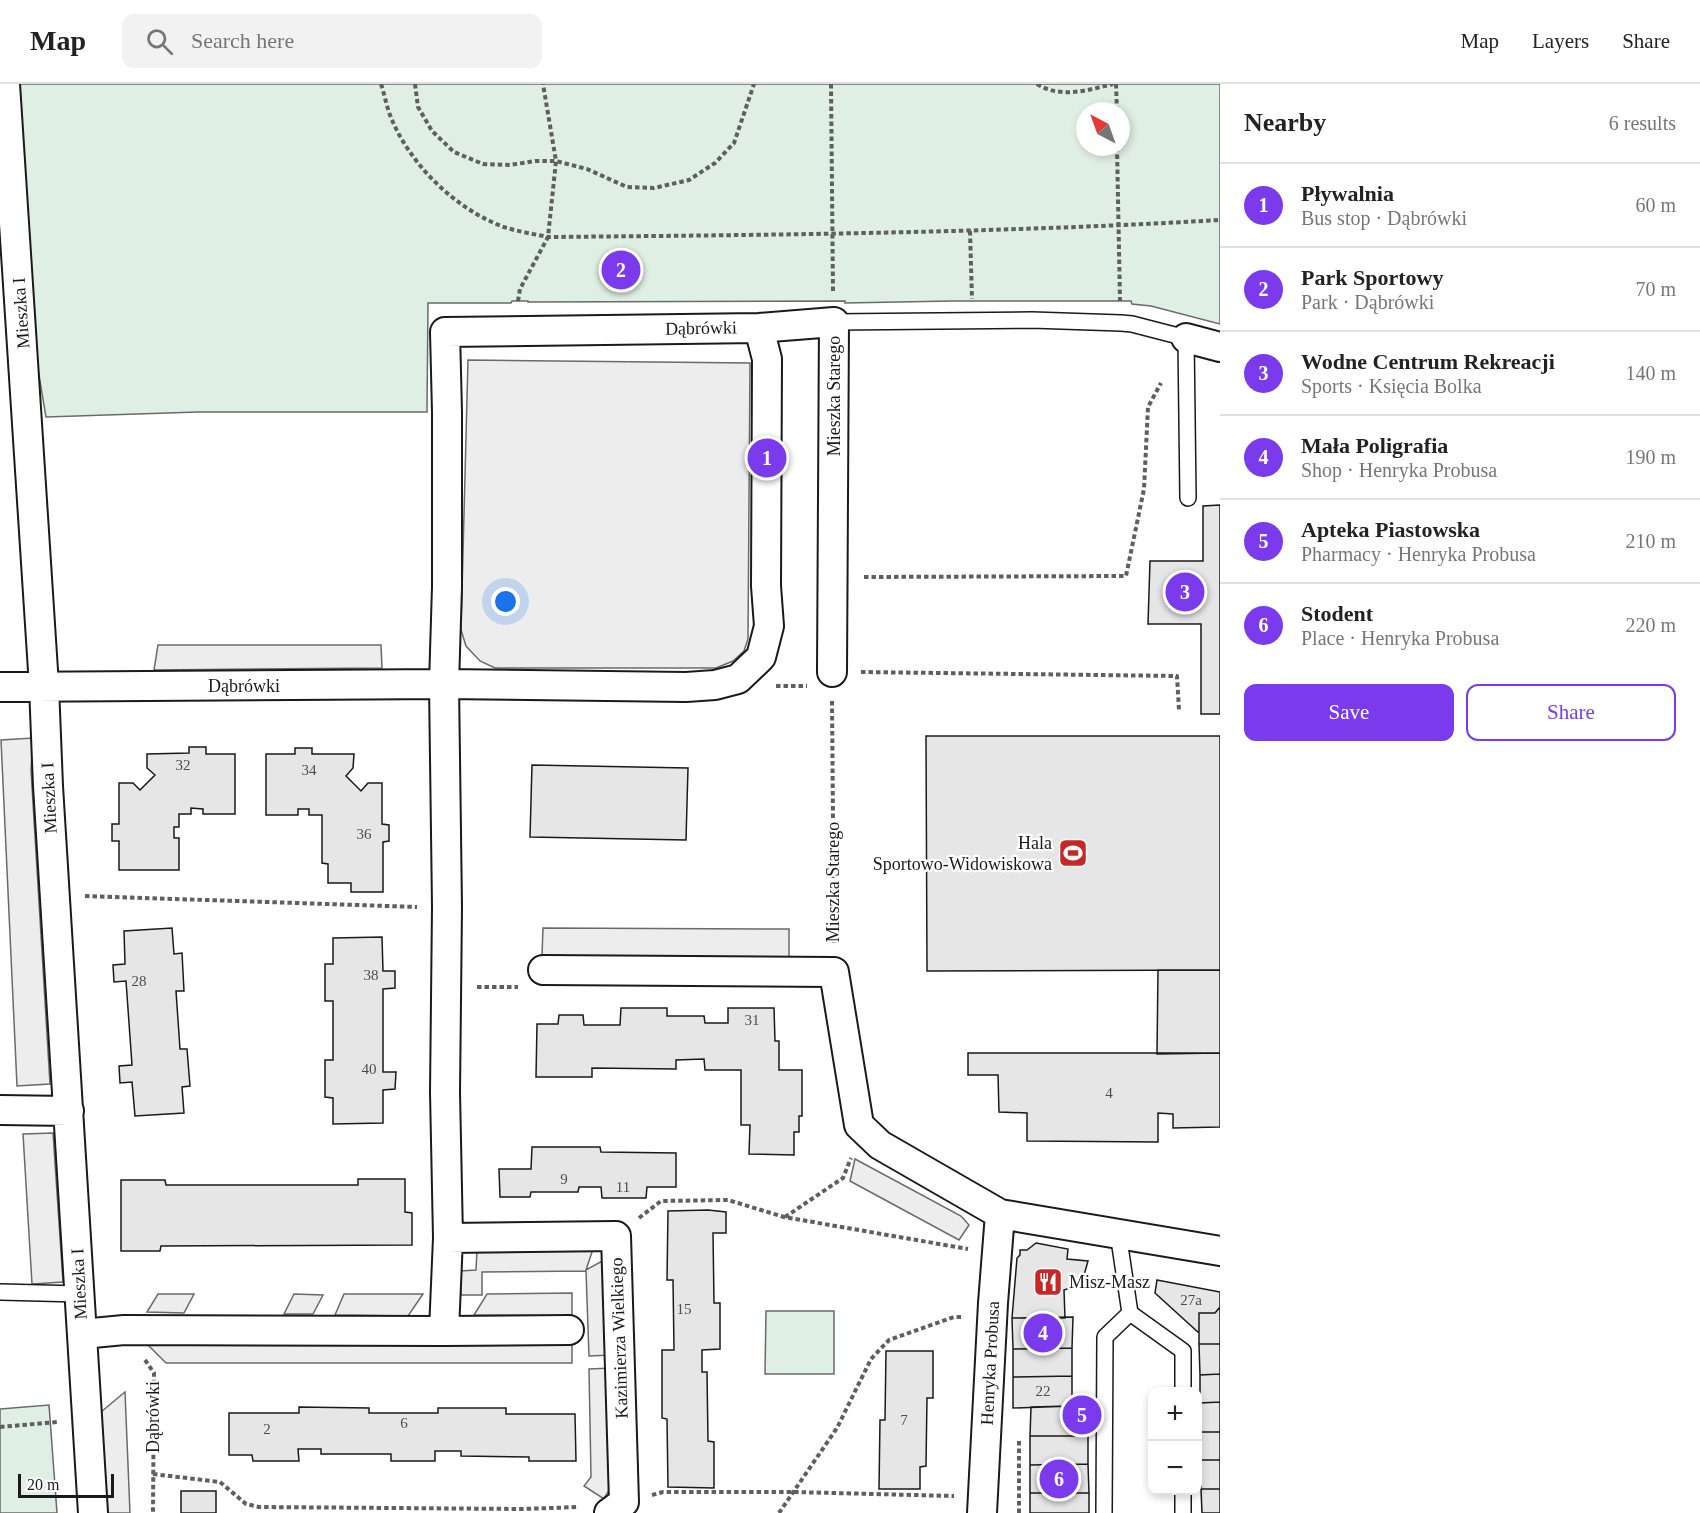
<!DOCTYPE html>
<html lang="en">
<head>
<meta charset="utf-8">
<style>
  :root { --surface:#fff; --page:#f2f2f2; --text:#222; --muted:#767676; --line:#e0e0e0; --accent:#7c3aed }
  body { margin:0; font-family:"Times New Roman",serif; background:var(--page); color:var(--text) }
  .controls { position:absolute; right:18px; bottom:18px; display:grid; overflow:hidden; border-radius:12px; box-shadow:0 3px 9px #0003 }
  .controls button { width:54px; height:54px; display:grid; place-items:center; padding:0; border:0; border-bottom:2px solid var(--line); background:var(--surface); color:var(--text); font:30px sans-serif }
  .compass { position:absolute; left:1076px; top:18px; width:54px; height:54px; border-radius:50%; background:var(--surface); box-shadow:0 3px 9px #0003; rotate:319deg }
  .scale { position:absolute; left:18px; bottom:15px; width:96px; box-sizing:border-box; padding-left:6px; border:3px solid #1a1a1a; border-top:0; font-size:16px; line-height:21px; white-space:nowrap; color:#1a1a1a; -webkit-text-stroke:4px #fff; paint-order:stroke }
  .you { position:absolute; left:506px; top:518px; width:21px; height:21px; margin:-15px; border:4px solid #fff; border-radius:50%; background:#1a73e8; box-shadow:0 0 0 9px #1a73e833 }
  .badge { display:grid; place-items:center; width:39px; height:39px; border-radius:50%; background:var(--accent); color:#fff; font-size:20px; font-weight:700 }
  .pin { position:absolute; translate:-50% -50%; border:3px solid #fff; box-shadow:0 2px 6px #0006 }
  .list { margin:0; padding:0; list-style:none }
  h2 { display:flex; justify-content:space-between; align-items:center; height:78px; margin:0; padding:0 24px; font-size:26px }
  h2 small { font-size:20px; font-weight:400; color:var(--muted) }
  .list li { display:grid; grid-template-columns:39px 1fr auto; gap:18px; align-items:center; box-sizing:border-box; height:84px; padding:0 24px; border-top:2px solid var(--line) }
  .list b { display:block; font-size:22px; white-space:nowrap }
  .list p { margin:0; font-size:20px; white-space:nowrap; color:var(--muted) }
  .list em { font-size:20px; font-style:normal; color:var(--muted) }
  .actions { display:flex; gap:12px; padding:18px 24px }
  .actions a { flex:1; padding:14px 0; border:2px solid var(--accent); border-radius:12px; text-align:center; font-size:21px; color:var(--accent) }
  .actions .main { background:var(--accent); color:#fff }
  .icon { flex:none; width:33px; height:33px; fill:none; stroke:currentColor; stroke-width:2; stroke-linecap:round; stroke-linejoin:round }
  .map { position:relative; flex:none; width:1220px; height:1429px; overflow:hidden }
  header { display:flex; align-items:center; gap:36px; box-sizing:border-box; height:84px; padding:0 30px; background:var(--surface); border-bottom:2px solid var(--line) }
  header strong { font-size:28px }
  nav { display:flex; gap:33px; margin-inline-start:auto; font-size:21px }
  .search { width:420px; height:54px; background:var(--page); display:flex; align-items:center; gap:15px; box-sizing:border-box; padding:0 21px; border-radius:12px; color:var(--muted); font-size:22px }
  main { display:flex }
  aside { flex:1; background:var(--surface) }
  .map>svg:first-child { display:block }
  .green { fill:#e0efe3; stroke:#6a6a6a; stroke-width:1.5; fill-rule:evenodd }
  .parking { fill:#ededed; stroke:#6a6a6a; stroke-width:1.5 }
  .building { fill:#e6e6e6; stroke:#1a1a1a; stroke-width:1.5 }
  .lines { fill:none; stroke-linecap:round; stroke-linejoin:round }
  .lane-casing { stroke:#1a1a1a; stroke-width:18 }
  .street-casing { stroke:#1a1a1a; stroke-width:32 }
  .path { stroke:#5f5f5f; stroke-width:4; stroke-dasharray:4.5 3; stroke-linecap:butt }
  .lane { stroke:#fff; stroke-width:15 }
  .street { stroke:#fff; stroke-width:28 }
  .labels { text-anchor:middle; dominant-baseline:central; stroke-width:4.5; stroke-linejoin:round; paint-order:stroke }
  .number-label { font-size:15px; fill:#4d4d4d }
  .street-label { font-size:18px; fill:#1a1a1a; stroke:#fff }
  .poi-label { font-size:18px; fill:#1a1a1a; stroke:#fff; text-anchor:end }
</style>
</head>
<body>
<header>
<strong>Map</strong>
<div class="search"><svg class="icon" aria-label="search" viewBox="0 0 24 24"><circle cx="10" cy="10" r="6"/><path d="M15 15l6 6"/></svg>Search here</div>
<nav><a>Map</a><a>Layers</a><a>Share</a></nav>
</header>
<main>
<div class="map">
<svg width="1220" height="1429" viewBox="0 0 1220 1429">
  <rect width="100%" height="100%" fill="#fff"/>
  <path class="green" d="M5,0H1220V240L1151,222L1132,220L1131,217H952L845,219V217L528,218V217H512L511,219H428L427,328H198L46,333L16,154ZM1085,27H1121V63H1085Z
    M766,1227H834V1290H765Z
    M49,1321L57,1429H0V1325Z"/>
  <path class="parking" d="M468,276L750,279L748,555L744,567L733,577L716,584H495L480,577L466,562L461,546Z
    M158,561H381L382,584L154,586Z
    M33,654L31,686L50,1000L17,1002L1,656Z
    M543,844L789,845V874L542,872Z
    M53,1049L63,1198L32,1200L23,1050Z
    M855,1075L961,1132L969,1141L959,1156L850,1097Z
    M593,1165L586,1186L606,1175L612,1271L589,1272L586,1187L482,1188V1211H461L460,1187L476,1186L477,1166Z
    M572,1209V1232L474,1231L487,1210Z
    M158,1210H194L184,1229L147,1228Z
    M294,1210L323,1211L313,1230H284Z
    M344,1210H423L408,1232L335,1231Z
    M142,1255L572,1256V1279H166Z
    M612,1284L615,1395L604,1415L584,1402L591,1393L589,1285Z
    M125,1308L130,1429H108L101,1328Z"/>
  <path class="building" d="M1220,421V630H1201V540H1148L1150,477H1203V422Z
    M926,652H1220V886L927,887Z
    M189,663H206V670H235V730H203V725L191,724V730H179V743H174V754H179V786H119V757H112V740H119V699H133L140,706L155,691L147,684V670L189,669Z
    M295,664H312V670H354L353,684L346,692L361,707L368,699H382V740L389,741V757L383,758V808H351V799H328V780L322,779V731H309V725H298V731H266V670H295Z
    M532,681L688,684L686,756L530,753Z
    M172,844L174,870L182,869L184,907H176L180,965H187L190,1002L182,1003L184,1029L135,1032L132,998L120,999L119,982L132,981L126,897L114,898L113,881L125,880L124,847Z
    M382,853L383,887H395V904L383,905V988H396L395,1005L383,1006V1039L333,1040V1014L325,1013V976H333V917H325V880H333V854Z
    M1158,886H1220V969L1157,970Z
    M621,924H667V932H704L705,939H728V924H774L775,957H779V986H802V1032H799V1048H794V1071L749,1070L750,1041H741V986H705L704,975L676,976V985L592,984V993H536L537,940H558L559,931H583L584,941H620Z
    M968,969H1220V1043L1173,1044V1030L1158,1029V1058L1027,1057V1029L999,1028L998,991H968Z
    M532,1063H600L601,1068L676,1069V1103H647L646,1114H602L601,1103H579L578,1108H531L530,1113H500L499,1085H531Z
    M358,1095H405V1128L412,1129V1161L161,1162L160,1167H121V1096H165L166,1101H358Z
    M708,1126L726,1128V1149H713L714,1219H720V1265L702,1266V1288H707L708,1357L714,1358V1404L668,1403L667,1335L662,1334V1266H674L673,1196H667L668,1127Z
    M1036,1159L1068,1165L1067,1175L1088,1177L1083,1195L1073,1203L1064,1206L1065,1234H1012L1017,1174L1020,1171V1166H1027Z
    M1157,1196L1220,1208V1223L1215,1229H1199V1249L1155,1209Z
    M1220,1223V1260H1199V1229H1215Z
    M1073,1233L1072,1264L1013,1265L1012,1234Z
    M1199,1260H1220V1290L1200,1291Z
    M1072,1264V1292L1013,1293V1265Z
    M886,1267H933V1314H927L926,1382L920,1383V1405H879L880,1336H885Z
    M1220,1290V1318L1200,1319V1291Z
    M1072,1292V1322L1013,1324V1293Z
    M1220,1318V1348H1201L1200,1319Z
    M1072,1322L1089,1323L1088,1352H1030L1031,1323Z
    M299,1323L369,1324V1329H438V1324H506V1330H575L576,1377H529V1373L461,1372V1367H435V1377H391V1370H321V1365H298L299,1377H253L252,1371H229V1329H299Z
    M1201,1348H1220V1376H1201Z
    M1030,1352H1088V1380L1030,1381Z
    M1201,1376H1220V1405H1201Z
    M1088,1380L1089,1409H1030V1381Z
    M1201,1405H1220V1429H1202Z
    M181,1407H216V1429H181Z
    M1030,1409H1089V1429H1030Z"/>
  <g class="lines">
    <g class="lane-casing">
      <path id="lane" d="M834,238L1032,236L1121,239L1132,240L1186,254L1188,414
        M0,1208L80,1210
        M1130,1229L1183,1267V1308
        M1183,1406V1429
        M1104,1429L1105,1253L1130,1229L1118,1149"/>
    </g>
    <g class="street-casing">
      <path id="street" d="M5,0L44,602L48,702L93,1429
        M1186,254L1220,263
        M0,603L444,600L686,603L715,601L738,595L761,573L769,542L766,502L767,275L759,244
        M543,886L834,888L859,1041L880,1061L1000,1130L1220,1167
        M0,1026L69,1027
        M448,1154L445,1008L447,823L444,600L447,503V328L445,248L759,244L834,238L832,588
        M444,1247L569,1246
        M82,1250L124,1246L444,1247L448,1154L616,1152L624,1418L609,1429
        M982,1429L993,1219L1000,1130"/>
    </g>
    <path class="path" d="M381,0C385,12 387,25 392,36C411,80 450,119 494,139C511,147 530,149 548,153C772,151 996,149 1220,136
      M415,0L418,23L432,47L454,68L483,80L510,81L535,77H556L587,85L627,103L654,104L689,96L715,79L734,59L754,0
      M831,0L833,209
      M1037,0C1061,15 1088,6 1113,0
      M1116,0L1117,27
      M1117,63L1120,217
      M970,147L972,215
      M518,217L520,205L548,153L556,77L543,0
      M864,493L1126,492L1144,405L1148,323L1161,299
      M861,588L1177,592L1179,626
      M776,602H807
      M832,617L834,859
      M85,812L417,823
      M477,903H518
      M785,1133L843,1094L851,1074
      M639,1134L661,1117L728,1116L784,1133L968,1165
      M145,1276L154,1289L153,1429
      M0,1343L57,1338
      M153,1390L220,1398L246,1420L259,1423L523,1425L579,1423
      M652,1411L663,1408H794L954,1412
      M779,1429L837,1344L871,1275L889,1256L954,1233H963
      M1019,1429V1355"/>
    <use href="#lane" class="lane"/>
    <use href="#street" class="street"/>
  </g>
  <defs>
    <g id="stadium-square" transform="scale(1.5)"><rect x="-9" y="-9" width="18" height="18" rx="4" fill="#c62828" stroke="#fff"/><path d="M0-5a6.5 5 0 1 0 0 10a6.5 5 0 1 0 0-10ZM-3.5-1.8h7v3.6h-7Z" fill="#fff"/></g>
    <g id="restaurant-square" transform="scale(1.5)"><rect x="-9" y="-9" width="18" height="18" rx="4" fill="#c62828" stroke="#fff"/><path d="M-5-6h1v4h1v-4h1v4h1v-4h1v5L-1.5 .5V6h-2V.5L-5-1ZM5-6V6H3V1.5H1.5Q1.5-4 5-6Z" fill="#fff"/></g>
  </defs>
  <g fill-rule="evenodd">
    <use href="#stadium-square" x="1073" y="769"/>
    <use href="#restaurant-square" x="1048" y="1198"/>
  </g>
  <g class="labels">
    <g class="number-label">
      <text x="183" y="681">32</text>
      <text x="309" y="686">34</text>
      <text x="364" y="750">36</text>
      <text x="371" y="891">38</text>
      <text x="139" y="897">28</text>
      <text x="752" y="936">31</text>
      <text x="369" y="985">40</text>
      <text x="1109" y="1009">4</text>
      <text x="564" y="1095">9</text>
      <text x="623" y="1103">11</text>
      <text x="1191" y="1216">27a</text>
      <text x="684" y="1225">15</text>
      <text x="1043" y="1307">22</text>
      <text x="904" y="1336">7</text>
      <text x="404" y="1339">6</text>
      <text x="267" y="1345">2</text>
    </g>
    <g class="street-label">
      <text transform="translate(21 229) rotate(-94)">Mieszka I</text>
      <text transform="translate(701 244) rotate(-1)">Dąbrówki</text>
      <text transform="translate(834 312) rotate(-90)">Mieszka Starego</text>
      <text x="244" y="602">Dąbrówki</text>
      <text transform="translate(49 714) rotate(-93)">Mieszka I</text>
      <text transform="translate(833 798) rotate(-90)">Mieszka Starego</text>
      <text transform="translate(79 1200) rotate(-93)">Mieszka I</text>
      <text transform="translate(619 1254) rotate(-92)">Kazimierza Wielkiego</text>
      <text transform="translate(990 1279) rotate(-87)">Henryka Probusa</text>
      <text transform="translate(153 1333) rotate(-90)">Dąbrówki</text>
    </g>
    <g class="poi-label">
      <text x="1052" y="759">Hala<tspan x="1052" dy="21">Sportowo-Widowiskowa</tspan></text>
      <text x="1069" y="1198" text-anchor="start">Misz-Masz</text>
    </g>
  </g>
</svg>
<div class="controls">
<button>+</button>
<button>−</button>
</div>
<svg class="compass" viewBox="-18 -18 36 36"><path d="M0-13l5 13h-10z" fill="#e53935"/><path d="M0 13l5-13h-10z" fill="#767676"/></svg>
<div class="scale">20 m</div>
<div class="you"></div>
<div class="pin badge" style="left:767px;top:374px">1</div>
<div class="pin badge" style="left:621px;top:186px">2</div>
<div class="pin badge" style="left:1185px;top:508px">3</div>
<div class="pin badge" style="left:1043px;top:1249px">4</div>
<div class="pin badge" style="left:1082px;top:1331px">5</div>
<div class="pin badge" style="left:1059px;top:1395px">6</div>
</div>
<aside>
<h2>Nearby<small>6 results</small></h2>
<ul class="list">
<li><span class="badge">1</span><div><b>Pływalnia</b><p>Bus stop · Dąbrówki</p></div><em>60 m</em></li>
<li><span class="badge">2</span><div><b>Park Sportowy</b><p>Park · Dąbrówki</p></div><em>70 m</em></li>
<li><span class="badge">3</span><div><b>Wodne Centrum Rekreacji</b><p>Sports · Księcia Bolka</p></div><em>140 m</em></li>
<li><span class="badge">4</span><div><b>Mała Poligrafia</b><p>Shop · Henryka Probusa</p></div><em>190 m</em></li>
<li><span class="badge">5</span><div><b>Apteka Piastowska</b><p>Pharmacy · Henryka Probusa</p></div><em>210 m</em></li>
<li><span class="badge">6</span><div><b>Stodent</b><p>Place · Henryka Probusa</p></div><em>220 m</em></li>
</ul>
<div class="actions"><a class="main">Save</a><a>Share</a></div>
</aside>
</main>
</body>
</html>
